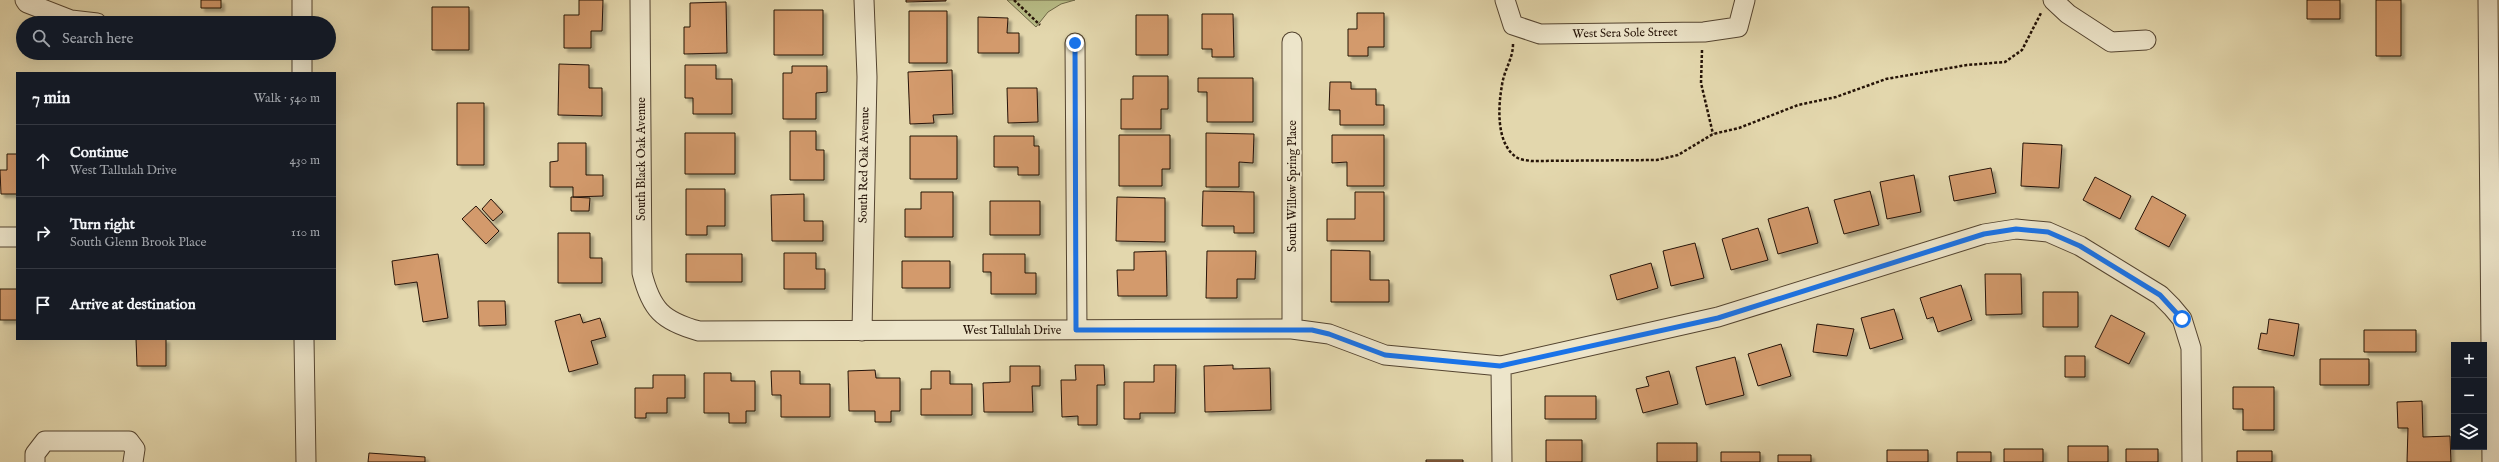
<!DOCTYPE html>
<html lang="en">
<head>
<meta charset="utf-8">
<style>
  :root { --surface:#171b24; --page:#20242c; --text:#f1f3f6; --muted:#9ea1a6; --line:#363941 }
  body { margin:0; font-family:"IM FELL English",serif; background:var(--page); color:var(--text) }
  .controls { position:absolute; right:12px; bottom:12px; display:grid; overflow:hidden; border-radius:0px; box-shadow:0 4px 16px #0002 }
  .controls button { width:36px; height:36px; display:grid; place-items:center; padding:0; border:0; border-bottom:1px solid var(--line); background:var(--surface); color:var(--text); font:20px sans-serif }
  .stop { position:absolute; width:12px; height:12px; margin:-9px; border:3px solid #1a73e8; border-radius:50%; background:#fff }
  .stop.end { background:#1a73e8; border-color:#fff; box-shadow:0 1px 4px #0008 }
  .list { margin:0; padding:0; list-style:none }
  h2 { display:flex; justify-content:space-between; align-items:center; height:52px; margin:0; padding:0 16px; font-size:17px }
  h2 small { font-size:13px; font-weight:400; color:var(--muted) }
  .list li { display:grid; grid-template-columns:26px 1fr auto; gap:12px; align-items:center; box-sizing:border-box; height:72px; padding:0 16px; border-top:1px solid var(--line) }
  .list b { display:block; font-size:15px; white-space:nowrap }
  .list p { margin:0; font-size:13px; white-space:nowrap; color:var(--muted) }
  .list em { font-size:13px; font-style:normal; color:var(--muted) }
  .icon { flex:none; width:22px; height:22px; fill:none; stroke:currentColor; stroke-width:2; stroke-linecap:round; stroke-linejoin:round }
  .map { position:relative; flex:none; width:2499px; height:462px; overflow:hidden }
  .search { position:absolute; background:var(--surface); box-shadow:0 4px 16px #0002; left:16px; top:16px; width:320px; height:44px; display:flex; align-items:center; gap:10px; box-sizing:border-box; padding:0 14px; border-radius:22px; color:var(--muted); font-size:15px }
  .panel { position:absolute; background:var(--surface); box-shadow:0 4px 16px #0002; left:16px; top:72px; width:320px; height:268px; border-radius:0px }
  .map>svg:first-child { display:block }
  .green { fill:#b8bd87; stroke:#6e6847 }
  .building { fill:#d39a6c; stroke:#251307; filter:url(#shadow) }
  .lines { fill:none; stroke-linecap:round; stroke-linejoin:round }
  .minor-casing { stroke:#544430; stroke-width:21 }
  .path { stroke:#251307; stroke-width:2.5; stroke-dasharray:3 2; stroke-linecap:butt }
  .minor { stroke:#ede5ca; stroke-width:19 }
  .route { stroke:#1a73e8; stroke-width:5 }
  .labels { text-anchor:middle; dominant-baseline:central; stroke-width:3; stroke-linejoin:round; paint-order:stroke }
  .street-label { font-size:12px; fill:#251307; stroke:#ede5ca }
</style>
</head>
<body>
<div class="map">
<svg width="2499" height="462" viewBox="0 0 2499 462">
  <defs>
    <filter id="shadow"><feDropShadow dx="3.5" dy="3.5" stdDeviation="1" flood-color="#0004"/></filter>
  </defs>
  <rect width="100%" height="100%" fill="#e3d7ad"/>
  <filter id="stains"><feTurbulence type="fractalNoise" baseFrequency=".005" numOctaves="4"/><feColorMatrix values="0 0 0 0 .2 0 0 0 0 .09 0 0 0 0 .02 0 0 0 .5 -.17"/></filter>
  <radialGradient id="worn" r=".72"><stop offset=".6" stop-color="#630" stop-opacity="0"/><stop offset="1" stop-color="#630" stop-opacity=".3"/></radialGradient>
  <path class="green" d="M1007,0H1075L1061,4L1048,12L1036,27Z"/>
  <path class="building" d="M201,0H221V8H201Z
    M579,0H603L602,31H591V48H564V15H579Z
    M906,0H946V1L906,2Z
    M2307,0H2340V19H2307Z
    M2376,0H2401V56H2376Z
    M726,2L727,53L684,54V27H690V3Z
    M432,7H469V50H432Z
    M774,10H823V55H774Z
    M909,11H947V63H909Z
    M1357,13H1384V47H1368V56H1348V29H1357Z
    M1202,14H1233L1234,57H1212V49H1202Z
    M1136,15H1168V55H1136Z
    M978,17L1008,18L1007,33H1019V53H978Z
    M559,64L589,65V88H602V116L558,115Z
    M685,65H716V79H732V114H693V98H685Z
    M792,66H827V92L816,93V119H783V73H792Z
    M952,70L953,114L933,115L934,123L910,124L908,72Z
    M1133,76H1168V109H1161V129H1121V99H1133Z
    M1198,78H1253V122H1207V92H1198Z
    M1330,82H1351V89H1376V105H1384V125H1340V110H1329Z
    M1007,88H1037L1038,122L1008,123Z
    M457,103H484V165H457Z
    M790,131H816V150H824V180H790Z
    M685,133H735V174H685Z
    M1206,133L1254,134L1253,163L1239,162V187H1206Z
    M1119,135H1170V169H1162V186H1119Z
    M1332,135H1384V186H1347V162L1332,163Z
    M910,136H957V179H910Z
    M994,136H1034V146H1039V175H1018V167H994Z
    M558,143H586V175H603V196L573,197V187H550V162L558,161Z
    M2023,143L2062,145L2059,188L2021,186Z
    M7,154H17V194H1L0,170H7Z
    M1991,168L1996,193L1954,201L1949,176Z
    M1914,175L1921,212L1887,219L1880,182Z
    M2095,177L2131,196L2120,219L2083,200Z
    M686,189H725V226H707V235H686Z
    M1203,191L1254,192V233H1234V226H1202Z
    M1870,191L1879,225L1844,234L1834,200Z
    M921,192H953V237H905V209H921Z
    M1355,192H1384V241H1327V219H1355Z
    M804,194V221H823V241H772L771,195Z
    M2152,196L2186,215L2169,247L2135,229Z
    M571,197L590,198L589,211H571Z
    M1117,197L1165,198V242L1116,241Z
    M491,199L503,212L493,221L482,209Z
    M990,201H1040V235H990Z
    M476,206L499,231L486,244L462,219Z
    M1808,207L1818,243L1778,254L1768,219Z
    M1758,228L1768,260L1731,270L1722,239Z
    M558,233H590V258H602V283H558Z
    M1695,243L1704,278L1671,286L1663,251Z
    M1331,250L1370,251V280H1389V302H1331Z
    M1166,251L1167,296H1118L1117,270H1134V252Z
    M1207,251H1256L1255,279H1237V298H1206Z
    M784,253H816V269H825V289H784Z
    M438,254L448,318L423,322L417,282L395,285L392,261Z
    M686,254H742V282H686Z
    M983,254H1025V273H1036V294H991V272H983Z
    M902,261H950V288H902Z
    M1651,263L1658,288L1617,300L1610,275Z
    M1985,274H2021L2022,314L1986,315Z
    M1961,285L1972,320L1938,332L1933,317L1927,319L1920,298Z
    M0,289H17V320H0Z
    M2043,292H2078V327H2043Z
    M478,301H505L506,325L479,326Z
    M1894,309L1903,339L1870,349L1861,318Z
    M580,314L583,323L600,318L606,337L591,341L598,364L569,372L555,321Z
    M2111,315L2145,333L2129,364L2095,347Z
    M2269,319L2299,324L2294,356L2258,349L2261,333L2267,334Z
    M1817,324L1854,329L1847,356L1813,352Z
    M2364,330H2416V352H2364Z
    M136,339H166V366H137Z
    M1781,344L1791,376L1758,386L1748,354Z
    M2065,356H2085V377H2065Z
    M1735,357L1744,395L1706,405L1696,367Z
    M2320,359H2369V385H2320Z
    M1075,365H1104L1105,385H1097V425H1078V416L1062,417L1061,380H1076Z
    M1154,365H1176L1175,413H1140V419H1124V382H1154Z
    M1233,365V369L1270,368L1271,410L1205,412L1204,366Z
    M1010,366H1040V386H1032L1033,412H984L983,383L1010,382Z
    M875,370L876,378H900V411H891V422H875V411H849L848,371Z
    M771,371H800V384H830V417H781V395H772Z
    M931,371H950V384H972V415H921V389H931Z
    M1669,371L1678,404L1643,413L1636,389L1649,386L1646,377Z
    M704,373H731V381H755V411H746V423H729V413H704Z
    M653,375H685V398H667V413H646V418H635V388H653Z
    M2233,387H2274V430H2243V409H2233Z
    M1545,396H1596V419H1545Z
    M2422,401L2423,437L2450,436L2451,462H2407L2408,428H2398L2397,402Z
    M1546,440H1582V462H1546Z
    M1657,443H1697V462H1657Z
    M2068,446H2108V462H2068Z
    M2004,449H2043V462H2004Z
    M2126,449H2158V462H2126Z
    M1887,450H1928V462H1887Z
    M2237,451H2272V462H2237Z
    M1721,452H1760V462H1721Z
    M1957,452H1991V462H1957Z
    M369,453L425,457V462H368Z
    M1778,455H1811V462H1778Z
    M1426,460H1463V462H1426Z"/>
  <g class="lines">
    <g class="minor-casing">
      <path id="minor" d="M25,0L27,3L71,20L97,23
        M640,0L642,273C651,309 662,321 699,331L1292,329L1329,334L1385,355L1501,366L1718,317L1984,234L2016,229L2048,232L2080,246L2160,295L2172,307L2182,319L2191,348L2192,462
        M1505,0L1513,25L1540,34L1704,32L1738,27L1745,0
        M2053,0L2068,14L2111,42L2146,40
        M2488,0L2492,462
        M302,23V0
        M1075,43L1077,330
        M302,73V53
        M0,237H17
        M1292,329V42
        M862,331L867,77L864,0
        M304,339L306,462
        M1501,366L1502,462
        M35,462V454L45,441H129L135,449L133,462"/>
    </g>
    <path class="path" d="M1014,0L1040,25
      M1513,44C1513,59 1504,70 1502,85C1498,107 1496,143 1516,157C1520,160 1526,160 1531,161L1657,160L1678,155L1713,134L1739,128L1798,105L1836,97L1886,79L1967,65L2005,62L2022,50L2041,13
      M1702,50L1701,83L1713,134"/>
    <use href="#minor" class="minor"/>
  </g>
  <g class="lines">
    <path class="route" d="M1075,43L1076,330H1312L1329,334L1385,355L1500,366L1718,318L1984,234L2016,229L2048,232L2080,246L2160,295L2182,319"/>
  </g>
  <g class="labels">
    <g class="street-label">
      <text transform="translate(1625 33) rotate(-1)">West Sera Sole Street</text>
      <text transform="translate(641 159) rotate(-90)">South Black Oak Avenue</text>
      <text transform="translate(864 165) rotate(-89)">South Red Oak Avenue</text>
      <text transform="translate(1292 186) rotate(-90)">South Willow Spring Place</text>
      <text x="1012" y="330">West Tallulah Drive</text>
    </g>
  </g>
  <rect width="100%" height="100%" filter="url(#stains)"/>
  <rect width="100%" height="100%" fill="url(#worn)"/>
</svg>
<div class="controls">
<button>+</button>
<button>−</button>
<button><svg class="icon" aria-label="layers" viewBox="0 0 24 24"><path d="M12 4l9 5-9 5-9-5zM3 14l9 5 9-5"/></svg></button>
</div>
<div class="stop" style="left:2182px;top:319px"></div>
<div class="stop end" style="left:1075px;top:43px"></div>
<div class="search"><svg class="icon" aria-label="search" viewBox="0 0 24 24"><circle cx="10" cy="10" r="6"/><path d="M15 15l6 6"/></svg>Search here</div>
<section class="panel">
<h2>7 min<small>Walk · 540 m</small></h2>
<ul class="list">
<li><svg class="icon" aria-label="ahead" viewBox="0 0 24 24"><path d="M12 20V5M6 11l6-6 6 6"/></svg><div><b>Continue</b><p>West Tallulah Drive</p></div><em>430 m</em></li>
<li><svg class="icon" aria-label="right" viewBox="0 0 24 24"><path d="M7 20v-9h11M14 6l5 5-5 5"/></svg><div><b>Turn right</b><p>South Glenn Brook Place</p></div><em>110 m</em></li>
<li><svg class="icon" aria-label="arrive" viewBox="0 0 24 24"><path d="M6 21V4h12l-3 4 3 4H6"/></svg><div><b>Arrive at destination</b></div></li>
</ul>
</section>
</div>
</body>
</html>
